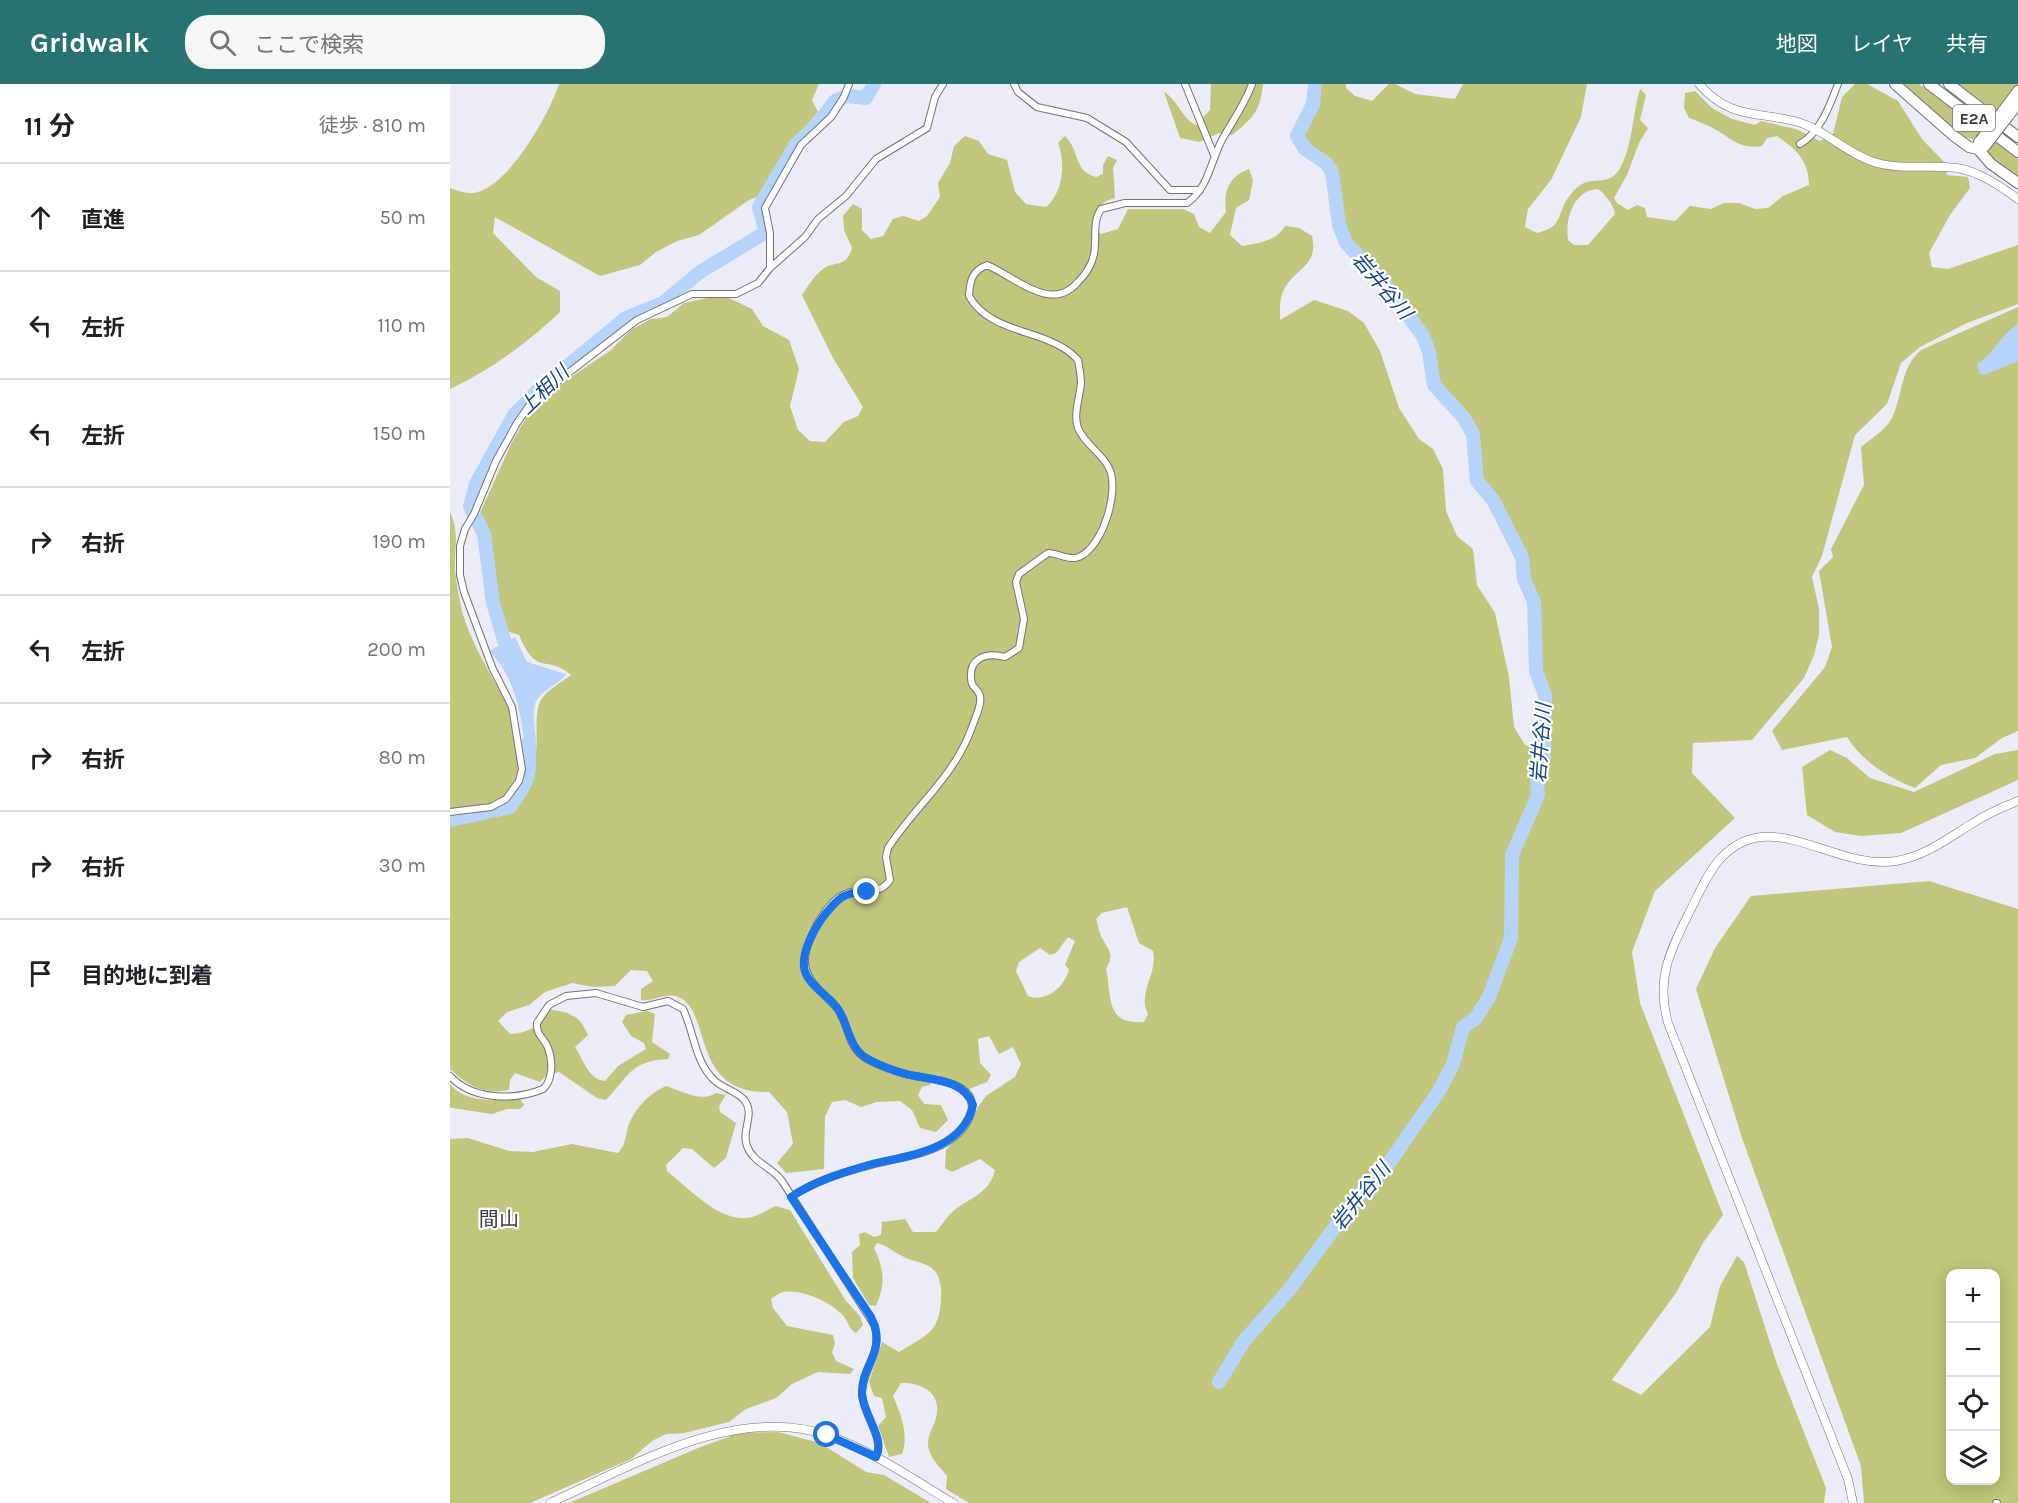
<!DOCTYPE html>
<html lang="ja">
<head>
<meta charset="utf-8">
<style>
  :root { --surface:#fff; --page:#f6f6f6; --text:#202124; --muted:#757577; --line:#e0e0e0; --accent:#287271 }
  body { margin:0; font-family:Karla,"Noto Sans JP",sans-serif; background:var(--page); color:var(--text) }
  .controls { position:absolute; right:18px; bottom:18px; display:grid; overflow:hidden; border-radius:12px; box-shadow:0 3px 15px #0003 }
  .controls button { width:54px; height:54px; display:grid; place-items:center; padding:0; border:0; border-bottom:2px solid var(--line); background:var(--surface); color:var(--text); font:30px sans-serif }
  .stop { position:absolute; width:18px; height:18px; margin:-14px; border:4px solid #1a73e8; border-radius:50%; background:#fff }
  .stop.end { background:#1a73e8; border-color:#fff; box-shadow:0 2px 6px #0008 }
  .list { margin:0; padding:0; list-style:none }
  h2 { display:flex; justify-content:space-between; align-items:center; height:78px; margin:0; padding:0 24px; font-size:26px }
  h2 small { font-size:20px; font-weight:400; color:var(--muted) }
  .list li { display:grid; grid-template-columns:39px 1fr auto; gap:18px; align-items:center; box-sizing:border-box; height:108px; padding:0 24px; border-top:2px solid var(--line) }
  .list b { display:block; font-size:22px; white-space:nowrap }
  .list em { font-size:20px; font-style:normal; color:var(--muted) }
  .icon { flex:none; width:33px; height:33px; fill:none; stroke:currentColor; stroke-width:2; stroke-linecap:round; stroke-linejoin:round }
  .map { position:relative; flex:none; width:1568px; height:1419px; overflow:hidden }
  header { display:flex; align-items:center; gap:36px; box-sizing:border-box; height:84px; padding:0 30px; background:var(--accent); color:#fff }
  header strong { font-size:28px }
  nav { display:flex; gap:33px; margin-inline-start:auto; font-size:21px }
  .search { width:420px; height:54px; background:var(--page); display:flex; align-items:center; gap:15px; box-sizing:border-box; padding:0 21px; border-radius:24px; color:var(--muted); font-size:22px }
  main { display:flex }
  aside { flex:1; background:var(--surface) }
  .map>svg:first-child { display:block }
  .green { fill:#c0c67b; fill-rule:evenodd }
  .water { fill:#b8d3f9 }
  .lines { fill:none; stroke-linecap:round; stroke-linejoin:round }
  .river { stroke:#b8d3f9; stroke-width:14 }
  .minor-casing { stroke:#71727c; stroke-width:8 }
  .tertiary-casing { stroke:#71727c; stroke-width:9 }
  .motorway-casing { stroke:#71727c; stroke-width:12 }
  .minor { stroke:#fff; stroke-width:6 }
  .tertiary { stroke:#fff; stroke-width:8 }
  .motorway { stroke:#fff; stroke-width:10 }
  .motorway-bridge-casing { stroke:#71727c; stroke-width:12; stroke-linecap:butt }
  .motorway-bridge { stroke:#fff; stroke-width:10 }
  .route { stroke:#1a73e8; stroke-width:8 }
  .labels { text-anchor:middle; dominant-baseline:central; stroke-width:4.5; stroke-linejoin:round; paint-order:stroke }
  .shield { fill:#fff; stroke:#76767a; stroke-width:1.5 }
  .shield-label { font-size:16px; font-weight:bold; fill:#3c3c41 }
  .water-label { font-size:20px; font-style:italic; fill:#0f468d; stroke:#fff }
  .neighbourhood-label { font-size:20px; fill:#3c3c41; stroke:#fff }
</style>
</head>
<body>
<header>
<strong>Gridwalk</strong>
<div class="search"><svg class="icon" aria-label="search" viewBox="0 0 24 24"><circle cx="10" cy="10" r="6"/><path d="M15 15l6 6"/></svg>ここで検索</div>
<nav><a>地図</a><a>レイヤ</a><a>共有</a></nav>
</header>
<main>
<aside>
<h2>11 分<small>徒歩 · 810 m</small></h2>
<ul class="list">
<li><svg class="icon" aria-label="ahead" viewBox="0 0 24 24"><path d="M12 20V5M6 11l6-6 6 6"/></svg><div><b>直進</b></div><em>50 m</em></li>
<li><svg class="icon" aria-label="left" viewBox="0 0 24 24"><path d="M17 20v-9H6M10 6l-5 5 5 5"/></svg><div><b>左折</b></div><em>110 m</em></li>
<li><svg class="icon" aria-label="left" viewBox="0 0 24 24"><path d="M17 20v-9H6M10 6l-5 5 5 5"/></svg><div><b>左折</b></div><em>150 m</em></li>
<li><svg class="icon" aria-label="right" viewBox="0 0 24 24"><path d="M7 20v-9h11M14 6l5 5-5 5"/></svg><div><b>右折</b></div><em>190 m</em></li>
<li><svg class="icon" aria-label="left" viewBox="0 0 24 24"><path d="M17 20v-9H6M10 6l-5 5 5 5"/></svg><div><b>左折</b></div><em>200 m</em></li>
<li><svg class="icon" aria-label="right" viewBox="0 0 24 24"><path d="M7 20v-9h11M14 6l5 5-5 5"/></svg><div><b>右折</b></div><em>80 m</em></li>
<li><svg class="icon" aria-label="right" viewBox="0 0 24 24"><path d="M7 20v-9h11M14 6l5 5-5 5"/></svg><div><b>右折</b></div><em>30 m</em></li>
<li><svg class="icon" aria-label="arrive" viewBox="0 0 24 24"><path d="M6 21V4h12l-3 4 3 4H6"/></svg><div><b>目的地に到着</b></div></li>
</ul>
</aside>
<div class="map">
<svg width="1568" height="1419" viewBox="0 0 1568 1419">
  <rect width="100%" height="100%" fill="#ebecf8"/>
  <path class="green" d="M109,0H369L362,16L368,28L340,61L313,111L299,116L249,151L227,157L206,168L190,181L150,192L45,133L43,149L86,193L110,207V228C77,259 41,286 0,305V104C6,106 16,110 23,109C57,106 100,29 109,0Z
    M761,0H813C810,28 803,34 782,51L769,49L750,58L730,54L714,8C728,16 732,35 746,41L760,26Z
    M868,0H896V4L905,12L922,17L939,0H945L965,10L1005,15L1013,0H1137L1131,33L1101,96L1078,125L1075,143L1087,149C1116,142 1105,129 1121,110C1137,90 1148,101 1162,93C1181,82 1183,26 1190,5L1196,11L1190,36L1198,44L1189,59L1177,91L1164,114L1167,119L1178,126L1187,121L1195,124L1197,133L1225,137L1240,122L1261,125L1274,119H1289L1305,125L1318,124L1333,112L1359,101C1359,77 1346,65 1327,52L1317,54L1312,62C1289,66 1280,53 1263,44C1255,40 1247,37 1239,34L1234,24L1235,9L1245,7L1262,24L1282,35L1305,41L1311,37L1346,45L1370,57L1383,50L1392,13L1405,0H1417L1448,17L1472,55L1494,78L1497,91L1518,93L1520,104L1500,131L1479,169L1482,183L1498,185L1568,161V220L1517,239L1470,263L1451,279L1437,320L1405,351L1372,472L1362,493L1369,525V551L1364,571L1354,594L1302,656L1243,659L1242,689L1285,734L1205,807L1182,868L1190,919L1273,1131L1253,1159L1226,1209L1162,1296L1191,1311L1260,1243L1270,1202L1287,1172L1294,1178L1327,1280L1376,1404L1374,1419H519L496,1405L497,1392C490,1383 479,1373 478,1361C477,1350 486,1340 487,1329C490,1307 469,1298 451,1299L443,1312C451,1331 459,1350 452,1370L439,1373L428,1342L436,1333L432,1314L424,1312L419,1298L432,1258L449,1268C476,1251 490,1249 491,1214C492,1206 490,1193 485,1187C475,1177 462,1178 452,1172C442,1167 438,1162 427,1159L424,1164C434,1185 436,1200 426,1222L419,1221L403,1194L402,1168L410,1161L409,1150L415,1148L424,1153L431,1151L432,1138L455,1135L463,1148H486C491,1142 496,1134 501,1129C519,1113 539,1111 545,1086L530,1075L502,1088L495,1084L496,1066L519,1041L528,1023L536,1012L565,993L571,980L563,963L549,970L539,952L528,955L530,979L541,991L537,998L519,1005L487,991L480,1001L472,1003L468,1011L474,1020L491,1021L498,1036L486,1048L470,1044L462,1026L450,1017L427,1018L411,1023L395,1016L382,1018L375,1033L374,1085L336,1089L327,1079L343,1060L337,1028L319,1008C239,1010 263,926 228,913C216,908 203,918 191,916V905L203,897L197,887L181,886L165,902L143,903L122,899L95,908L79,921L57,928L48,937L60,950C79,949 90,942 100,926C119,927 131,933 138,951L125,963C133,975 139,996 155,997L168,982L196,965L194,959L181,952L172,938L176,931L197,927L205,930L202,958L220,970L218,975C180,977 179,992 156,1016L147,1014L109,988L96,992L90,998L65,989L60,996L59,1006C35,1011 18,1002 0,985V428C10,449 4,464 5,486C6,497 8,508 10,518C17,555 42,590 58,623C66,641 68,663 69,682L83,683C91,663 82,631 91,616C97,606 112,598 121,591C96,569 88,595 69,551L56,547C38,510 45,468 29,431L62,358L80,327L99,308L161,266L181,246L201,235L217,233L234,219L262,213L279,214L302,225L313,242L339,256L349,285L340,322L348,346L360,357L375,358L394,338L408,332L413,323L383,274L352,211C358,202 364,192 373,185C385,176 396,185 402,164L394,146L393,132L403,120L412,125V146L421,155L433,152L443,135L453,132L469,137L477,132L490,113L488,99L500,79L504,62L515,52L529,57L538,70L557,76L565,108L576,120L596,123C613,109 616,79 608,59L615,52C630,66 623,87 646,93L653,90V81L658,72L667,76L663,84L665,114C648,119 644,126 643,143L651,150L668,145L678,125H733L744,130L749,143L760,149L776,128C773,108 779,92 799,85L803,96L799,116L786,124L780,151L792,162C808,159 827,157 835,142L849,144L862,152C868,179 852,181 838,199C829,210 830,223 830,236L864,216L898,227L914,239L930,267L949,324L969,355L983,365L993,385L996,427L1007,452L1023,465L1027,501L1045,529L1059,593L1064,643L1075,661L1088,665L1095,655L1098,611L1090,587L1087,563L1088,523L1077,489L1074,466L1039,400L1032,393L1026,348L1015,329L991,305L984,292L982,263L965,233L945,204L901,159L894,143L891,108L882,79L862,66L851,51L854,39L866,20ZM1148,105C1153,108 1165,122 1165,130L1138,161H1124L1118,156C1115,134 1124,106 1148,105ZM677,823L689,859L703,867C708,890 687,908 698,930L694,938C655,941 662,913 656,885C665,869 659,868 652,854C649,849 648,841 646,835L652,829ZM618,853L625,857L615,881L619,886C614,903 596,919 578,912L566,887L569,878L590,864L600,871L606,869Z
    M1450,0H1469L1533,47L1527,56L1512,53Z
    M1508,0H1568V2L1547,29Z
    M1543,56L1568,75V95C1555,86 1543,80 1537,65Z
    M1568,223V647L1552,654L1525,674L1491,681L1465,704C1437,693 1413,678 1397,653L1332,666L1322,647L1375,583L1382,563L1369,487L1383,473L1381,465L1414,401L1411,363C1420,355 1437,345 1442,334C1453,311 1450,284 1471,266Z
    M1380,666L1397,674L1420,694L1464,708L1545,670L1568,666V696L1451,749L1411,752L1385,748L1357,731L1352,683Z
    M1479,797L1568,825V1419H1414L1411,1382L1292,1054L1246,905L1265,864L1301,812ZM1500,1190H1546V1396H1500Z
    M0,1000C16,1020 47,1016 70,1015L74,1021L70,1025H57L42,1030L2,1024L0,1023Z
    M216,1002C232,1007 251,1019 266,1009L276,1011L269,1022L270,1028L286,1039L276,1074L264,1084L242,1065L233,1064L216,1081L217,1087C239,1104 274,1144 305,1132C312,1130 318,1125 326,1122L340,1126L396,1217L410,1232L413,1241L406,1249C399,1245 399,1240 395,1234C384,1219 352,1205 334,1208C330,1208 325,1212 321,1215L323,1224L337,1242L383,1251L385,1260L382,1268L386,1277L404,1285L400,1290L368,1288L342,1300L326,1314L296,1325L279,1338L234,1349L216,1350L202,1357L181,1375L80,1419H0V1055L18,1054L59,1067L83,1068L122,1060L168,1069C176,1061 175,1053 178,1043C184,1025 200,1009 216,1002Z
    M328,1348L370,1359L416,1388L434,1391L481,1419H119L248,1364L289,1349Z"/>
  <path class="water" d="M1568,240V277L1534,291L1530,290L1527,280C1544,270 1551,250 1568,240Z
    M65,553L77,578L116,590C109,602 90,605 85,620C80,638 91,659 83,678L77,676C71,636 69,597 39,567Z"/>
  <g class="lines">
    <path class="river" d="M60,576L43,519L34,450L20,422L26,400L64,331L86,308L176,234L213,219L250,188L316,148L309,123L346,60L367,41L385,17L397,12L416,14L424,0
      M0,736L60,723C78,698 82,690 78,659
      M769,1298L794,1257L839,1206L907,1113L937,1082L989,1007L1003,980L1013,943L1025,935L1039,913L1061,854L1062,771L1088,711L1087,691L1094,674L1095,611L1086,587L1084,518L1074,495L1072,473L1043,416L1027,397L1023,350L1014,334L984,301L979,268L973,252L935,200L896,159L889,141L882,88L876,79L855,65L847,52L863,20L865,0"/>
    <g class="minor-casing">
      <path id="minor" d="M564,0L568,8L587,23L637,34L676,58L720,106H750
        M735,0L764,71
        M1350,60C1370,49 1380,21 1388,0
        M320,184V149L315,124L351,61L381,33L394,13L399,0
        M0,728L41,723L56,715L69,697L72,685L62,623L42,583L14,508L10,491V462L15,445L24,430L46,377L67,339L81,319L104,300L187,236L242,210H286L308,199L320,184L355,153L368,135L396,112L426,75L477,44L485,13L493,0
        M0,992C22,1016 64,1017 93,1005C103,996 103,977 98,964C94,953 86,952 87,939L99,921L116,912L146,909L193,923L218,917L233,925C244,948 245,978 264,996C273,1005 288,1007 295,1017C305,1031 291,1046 297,1062C303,1079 322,1083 332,1097L425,1242C432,1271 412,1285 412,1310C413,1331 435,1354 426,1373
        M341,1113C364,1097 393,1088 421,1081C447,1074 480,1071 503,1054C511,1048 519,1038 521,1029C530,995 476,996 455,990C442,986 420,979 410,970C396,957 398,935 385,922C366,903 347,889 358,861C364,844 378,817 395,810C412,802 428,814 440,796L436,773L438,764C466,721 505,692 522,643C525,634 532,621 530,612C529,607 524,604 522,600C516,574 536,568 555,573L569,564L574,535L566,498L569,490L598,469C608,469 619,477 629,473C653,463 670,406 659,384C652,369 635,361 628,344C623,331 630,312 631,299C631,291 629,283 628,276C600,244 541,252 519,212C520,196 522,187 537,181C564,192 601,230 628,198C636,190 642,181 644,170C647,154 642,138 651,125L675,119H737C759,104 761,75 773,54C783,36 795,20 802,0
        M1546,1419H1547"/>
    </g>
    <g class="tertiary-casing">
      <path id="tertiary" d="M1249,0C1280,36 1308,27 1348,38C1375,46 1395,68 1421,77C1448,87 1479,80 1507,84C1530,88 1550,102 1568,115
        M100,1419C184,1381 286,1319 380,1352C424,1368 463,1395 503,1419
        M1403,1419L1398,1395L1218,939C1206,896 1219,869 1238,831C1248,812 1256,791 1270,775C1320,719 1383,787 1446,777C1476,772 1498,754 1523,739C1537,730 1553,723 1568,717"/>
    </g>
    <g class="motorway-casing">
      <path id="motorway" d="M1445,0L1504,52L1519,63L1528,65L1535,62
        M1479,0L1568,68
        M1499,0L1568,53
        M1553,27L1568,7
        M1559,31L1568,19
        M1529,58L1528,65L1541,80L1568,99"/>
    </g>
    <use href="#minor" class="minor"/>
    <use href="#tertiary" class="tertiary"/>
    <use href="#motorway" class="motorway"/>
    <g class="motorway-bridge-casing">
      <path id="motorway-bridge" d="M1530,57L1553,27
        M1535,62L1559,31"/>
    </g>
    <use href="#motorway-bridge" class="motorway-bridge"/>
  </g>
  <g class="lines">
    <path class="route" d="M377,1351L426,1373C436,1355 413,1330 412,1310C411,1279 438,1268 421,1233L341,1113C365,1097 394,1088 422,1080C460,1071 513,1066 523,1021C513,994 480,996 456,990C444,987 429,981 418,975C399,965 399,942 388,925C380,913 364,905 357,892C347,875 363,847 373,833C387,815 394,807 417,808"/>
  </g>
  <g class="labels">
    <rect class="shield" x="1503" y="21" width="42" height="26" rx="4.5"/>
    <g class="shield-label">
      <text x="1524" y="34">E2A</text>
    </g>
    <g class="water-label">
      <text transform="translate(932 202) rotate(50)">岩井谷川</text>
      <text transform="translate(94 306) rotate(-44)">上相川</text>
      <text transform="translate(1091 659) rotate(-86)">岩井谷川</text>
      <text transform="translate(911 1112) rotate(-51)">岩井谷川</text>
    </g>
    <g class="neighbourhood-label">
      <text x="49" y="1135">間山</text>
    </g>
  </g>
</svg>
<div class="controls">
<button>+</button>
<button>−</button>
<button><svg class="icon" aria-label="locate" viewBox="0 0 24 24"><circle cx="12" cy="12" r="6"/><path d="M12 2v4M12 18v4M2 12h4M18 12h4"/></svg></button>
<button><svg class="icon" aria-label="layers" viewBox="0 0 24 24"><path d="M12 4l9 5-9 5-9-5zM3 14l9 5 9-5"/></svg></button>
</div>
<div class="stop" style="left:377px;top:1351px"></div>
<div class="stop end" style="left:417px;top:808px"></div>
</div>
</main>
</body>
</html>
